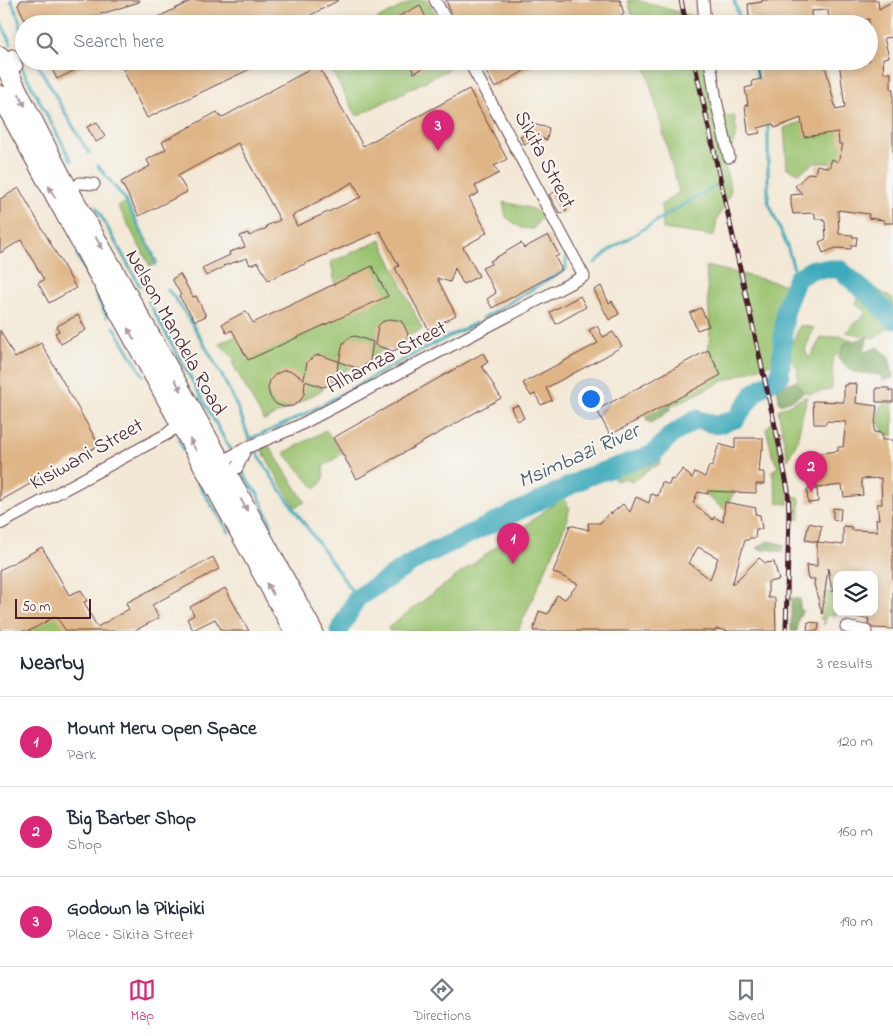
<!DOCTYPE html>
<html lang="en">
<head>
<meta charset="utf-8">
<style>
  :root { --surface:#fff; --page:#f6f6f7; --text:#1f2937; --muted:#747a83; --line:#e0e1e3; --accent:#db2777 }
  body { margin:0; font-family:"Indie Flower",sans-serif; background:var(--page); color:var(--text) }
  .controls { position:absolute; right:15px; bottom:15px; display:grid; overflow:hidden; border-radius:10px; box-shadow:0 2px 8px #0003 }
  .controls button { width:45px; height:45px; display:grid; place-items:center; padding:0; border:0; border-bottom:1px solid var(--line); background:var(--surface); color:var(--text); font:25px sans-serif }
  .scale { position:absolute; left:15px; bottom:12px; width:76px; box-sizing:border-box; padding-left:5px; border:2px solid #4a1f2b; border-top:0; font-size:14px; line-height:18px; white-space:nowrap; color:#4a1f2b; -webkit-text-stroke:4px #f6f6f2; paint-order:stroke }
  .you { position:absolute; left:590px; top:398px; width:18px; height:18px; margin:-12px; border:4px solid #fff; border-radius:50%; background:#1a73e8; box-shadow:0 0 0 8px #1a73e833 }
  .badge { display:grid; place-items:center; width:32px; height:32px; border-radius:50%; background:var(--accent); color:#fff; font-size:16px; font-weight:700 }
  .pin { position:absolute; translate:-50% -41px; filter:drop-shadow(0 1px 2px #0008) }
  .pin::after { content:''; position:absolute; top:26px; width:18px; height:15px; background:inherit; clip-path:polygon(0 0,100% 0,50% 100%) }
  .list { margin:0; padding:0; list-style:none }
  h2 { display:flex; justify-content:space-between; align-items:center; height:65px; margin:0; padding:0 20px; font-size:21px }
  h2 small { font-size:16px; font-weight:400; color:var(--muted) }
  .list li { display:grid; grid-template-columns:32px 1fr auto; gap:15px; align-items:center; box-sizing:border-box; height:90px; padding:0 20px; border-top:1px solid var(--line) }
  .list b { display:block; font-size:19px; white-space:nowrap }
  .list p { margin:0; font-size:16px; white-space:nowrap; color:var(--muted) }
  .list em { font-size:16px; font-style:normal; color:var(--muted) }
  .icon { flex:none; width:28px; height:28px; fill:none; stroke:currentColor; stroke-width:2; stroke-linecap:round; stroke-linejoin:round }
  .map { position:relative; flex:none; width:893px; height:631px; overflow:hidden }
  .search { position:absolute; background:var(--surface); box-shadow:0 2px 8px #0003; left:15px; right:15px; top:15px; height:55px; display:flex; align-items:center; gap:12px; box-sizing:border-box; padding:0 18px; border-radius:28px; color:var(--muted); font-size:19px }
  .sheet { height:335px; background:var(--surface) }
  nav { display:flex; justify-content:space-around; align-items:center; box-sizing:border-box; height:70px; border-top:1px solid var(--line); background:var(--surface); font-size:14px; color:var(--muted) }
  nav a { display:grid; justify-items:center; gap:2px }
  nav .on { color:var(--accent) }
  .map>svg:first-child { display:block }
  .green { fill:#9ac36e; stroke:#72714c }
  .forest { fill:#7ba961; stroke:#626446 }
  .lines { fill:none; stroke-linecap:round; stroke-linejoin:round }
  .stream { stroke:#3caabb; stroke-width:3 }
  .river { stroke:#3caabb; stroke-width:19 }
  .building { fill:#dfb586; fill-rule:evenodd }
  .minor-casing { stroke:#633d44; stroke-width:13 }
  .primary-casing { stroke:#633d44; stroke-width:21 }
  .minor { stroke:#fff; stroke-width:11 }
  .primary { stroke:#fff; stroke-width:19 }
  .rail-casing { stroke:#4a1f2b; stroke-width:5 }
  .rail { stroke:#f6f6f2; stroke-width:3; stroke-dasharray:9; stroke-linecap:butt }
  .oneway { fill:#ae9aa0 }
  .labels { text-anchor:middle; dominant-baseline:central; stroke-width:4; stroke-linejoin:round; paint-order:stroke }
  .street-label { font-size:21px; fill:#4a1f2b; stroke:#f6f6f2 }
  .water-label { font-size:22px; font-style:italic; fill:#445765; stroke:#f6f6f2 }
</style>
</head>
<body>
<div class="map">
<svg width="893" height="631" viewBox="0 0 893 631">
  <rect width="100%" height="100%" fill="#f6f6f2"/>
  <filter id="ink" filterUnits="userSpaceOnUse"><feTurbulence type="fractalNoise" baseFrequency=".02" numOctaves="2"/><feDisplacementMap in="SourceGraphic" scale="10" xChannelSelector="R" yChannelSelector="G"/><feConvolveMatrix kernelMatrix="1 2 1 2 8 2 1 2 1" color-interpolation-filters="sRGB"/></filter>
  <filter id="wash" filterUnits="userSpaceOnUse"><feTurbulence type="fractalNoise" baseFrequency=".0096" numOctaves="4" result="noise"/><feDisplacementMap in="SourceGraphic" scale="20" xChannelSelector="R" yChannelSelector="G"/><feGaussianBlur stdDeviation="1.12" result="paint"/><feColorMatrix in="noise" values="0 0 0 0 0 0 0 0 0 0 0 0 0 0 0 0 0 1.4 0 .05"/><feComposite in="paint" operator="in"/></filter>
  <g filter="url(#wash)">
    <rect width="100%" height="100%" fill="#f3e8d5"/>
    <path class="green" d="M414,0H427L442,24H368Z
      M628,0H636L696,17L698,24H634Z
      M326,61H465L357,116Z
      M644,61H708L724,116L734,115L737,134L724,162L731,191L717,220L714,236L663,229L661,205L679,192Z
      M809,119L844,125L850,163H814L799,173L787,168L784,128Z
      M503,202L530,208L543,215L533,229L521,228L506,217Z
      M126,203L158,263L150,266L118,206Z
      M381,240L422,329L317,386L324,389L264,421L231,361L237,362L219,343L337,296L331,262Z
      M706,266L796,287L773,363L721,382L666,409L708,360L710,330Z
      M865,282L893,299V324L875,338L846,332L867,312L856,304Z
      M800,325L814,328L805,350L809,359L821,338L842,336L853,341L833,358L832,389L810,394L797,389L798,369L787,354Z
      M807,396L797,441L788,460L778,410Z
      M888,403L893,404V436L884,433L877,419L881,405Z
      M774,420L773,423L787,482L788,504L778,503L772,471L778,467L773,457L766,429Z
      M326,430L342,453L338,457L323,466L324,479L316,489L284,453Z
      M269,446L305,502L295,507L261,449Z
      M662,456L660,464L645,471L644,474L631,482L626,478L616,481L612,475Z
      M740,483L724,509L699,490Z
      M793,496L800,499V519H792Z
      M562,498L570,508L567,516L568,519L518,631H389L388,628L412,609Z
      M823,592L832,593L836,615L824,616L826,618L824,625L823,619H820Z
      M64,607L72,623L57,631H16Z"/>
    <path class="forest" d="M868,337L864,350L868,351L878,347L889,357L893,378L882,380L881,375L853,372L838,358L845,343Z
      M796,381L803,393L794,399L780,404L777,387Z
      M673,394L670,410L652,423L646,421L647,408Z
      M768,541L785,545L782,552L766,549L765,551L757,548Z
      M791,598L800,599V610H803L798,620L797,631H791Z"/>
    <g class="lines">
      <path class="stream" d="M11,0L17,13L24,39
        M734,0L741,24
        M0,20L11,44
        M36,61C54,92 70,123 89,153
        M753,61L759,82
        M21,66L71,160
        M768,122V201L787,246L797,278
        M98,166L124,198L153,254L155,265
        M96,207L140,286
        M77,254L89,280
        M595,263L611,249L689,201L720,184
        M168,290C184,309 196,330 208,351C225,380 240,408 249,439C304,418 353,387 405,359C428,346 453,335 476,323
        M96,295L107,317
        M148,301L230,449
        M482,319L566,269V253
        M114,327L143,375
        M179,439L191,469
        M257,452L271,476L357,598
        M240,468L251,486L258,494L271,524
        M197,482L229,532"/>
      <path class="river" d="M339,631L357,598L421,557L537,502L587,477L653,454L670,436L696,419L716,425L736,419L755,392L780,376L785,309L797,278L813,269H839L877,302L893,320"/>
    </g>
    <g id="blocks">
      <path class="building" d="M21,0H139V2L79,21L80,24H27L18,5Z
        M193,0H339L311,15L315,24H144Z
        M446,0H620L624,14L607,24H455Z
        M762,0H878L879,9L893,1V37L884,38L889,57L883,58L884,73H891V89H893V223H884V220L868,218L869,214L838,210L839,234L853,235L852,237H857L856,245H851V249L836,248L823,253L819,242L826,239L825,221H823V219H815V213L793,214L791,204V195L802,194L795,186L809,173L815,174L817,165L829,168L832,159L838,162L843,144H839L838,132L804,137L801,118L775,128L773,124L758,128L760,133L750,135L748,132L745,105H748L745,88L753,86L752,81L761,79L757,61H824L836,110L845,108L839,61H869V19L852,22V24H829L828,10L811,11L812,24H753L751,17H749L748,4L762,2Z
        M420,5L429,24H385Z
        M54,61H94L57,79L49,63Z
        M119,61H267L147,118Z
        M408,61H437L414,73Z
        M480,61H541L495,88Z
        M318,65L363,146L469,89L507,159L494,166L499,173L475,186L479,193L469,198L487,232L479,238L463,247L479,276L463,284L455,268L450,282L437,278L456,315L429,330L395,268L399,266L380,231L268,280L258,262L250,265L247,258L223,266L224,267L206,276L202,268L230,255L229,252L245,247L240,236L248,233L249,236L267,228L266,226L280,220L238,143L178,176L187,192L139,216L121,182L150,166L147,160L166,149L162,142L217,112L221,118ZM353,182L361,197L297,226L292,216Z
        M97,122L105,137L96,142L87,127Z
        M532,124L549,128L547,140L540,138L539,140H535L524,144L520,136L531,132Z
        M19,188L76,288L49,303L38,283L44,280L21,240L0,253V199Z
        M556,191L567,211L560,214L549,195Z
        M548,235L559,255L555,257L562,270L492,308L487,299L496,293L482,268L491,264L490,261L521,243L524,248Z
        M372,266L388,296L248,360L232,330L227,333L222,324L246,311L253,323Z
        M180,274L193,297L196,296L206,316L195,321L179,296L181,295L172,279Z
        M601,286L609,303L612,301L619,314L609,320L594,290Z
        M580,296L586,307L556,324L550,312Z
        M701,308L709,326L697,330L690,313Z
        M78,315L86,330L61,344L55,333L59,331L57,326Z
        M391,319L401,321L404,325L408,334L406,344L402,347L393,351L375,345L378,326L382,322Z
        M597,326L603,337L613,332L622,346L606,356L546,388L552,400L541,405L535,394L531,396L523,383L598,343L589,330Z
        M0,330L15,358L41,343L99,445L0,501Z
        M355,336L373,342L370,361L362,367L357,368L339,362L343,343L350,337Z
        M708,350L721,375L610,435L597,410Z
        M483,353L488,362L482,366L501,398L357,479L333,438Z
        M320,355L338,361L337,375L335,380L327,386L322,387L305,381L304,394L300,401L293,406L284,407L276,404L270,397L268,388L270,380L276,374L285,370L293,372L304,379L307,362L315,356Z
        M848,383L857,384L856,403L877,406L874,432L882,433V440H893V629L873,628L868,624L869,619L852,616L853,612H874V575H836L834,591H832L828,568L822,614L814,584L815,579H808L807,575L806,565L817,566V542L843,545V526L852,527L851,530L877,531L876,519H879L877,504H882L881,478L861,479L863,495L844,497L842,485L817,488L813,454L838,451V447H843L846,422L826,421V424H814L813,401L844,402V385H848Z
        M876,388H889V391H893V402H876Z
        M518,405L524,418L517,421L511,408Z
        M735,438H763V450H761L759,472H764V484H756V493L708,491V494L698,492L693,503L713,520L714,517L723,522L725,502L756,508L755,514L760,515L762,529H756L755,538H750L748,540H745L732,585L759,558L765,563L774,562L779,580L768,582V598H775L776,631H729L716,629V631H533L539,611L548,614L557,595L565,599L578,584L553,572L559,558L570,525L589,530L588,523H600L610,512L611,514L623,504L630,512L636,497L649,503L651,494L658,496L662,482L669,485L671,479L674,480L683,469L692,478L695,472L705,477L709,466L712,467L719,444L735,449ZM698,547L718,558L710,579L689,563Z
        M807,489H817L818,502L808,503Z
        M833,508L841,509L840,521L833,520Z
        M809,523L822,526L818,542L805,540Z
        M42,547L69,595L81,590L87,601L84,602L97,627L129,609L126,603L213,557L219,569L152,605L159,618L134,631H66L56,616L29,631H0V570Z
        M225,588L249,631H222L215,619L193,630L187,619L194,615L190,607Z
        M808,622L819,623L818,631H807Z"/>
    </g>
  </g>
  <g filter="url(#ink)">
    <use href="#blocks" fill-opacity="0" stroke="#633d44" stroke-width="1"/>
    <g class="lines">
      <g class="minor-casing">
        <path id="minor" d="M435,0L448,24
          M703,0L705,24
          M12,55L17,66
          M710,61L716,100L729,157
          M80,183L94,184
          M216,465L246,448L296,427L584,276L469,61
          M237,468L246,448
          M0,524L167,434L180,423
          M846,627L866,631"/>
      </g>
      <g class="primary-casing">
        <path id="primary" d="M0,56L62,178L221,462L313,631
          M0,95L294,631"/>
      </g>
      <use href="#minor" class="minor"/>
      <use href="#primary" class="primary"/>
      <g class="rail-casing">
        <path id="rail" d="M681,0L686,24
          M694,61L779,444L788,490L789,514L786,631"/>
      </g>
      <use href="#rail" class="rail"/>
    </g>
    <defs><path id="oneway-solid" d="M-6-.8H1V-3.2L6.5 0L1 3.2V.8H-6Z" transform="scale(1.25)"/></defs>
    <g class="oneway">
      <use href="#oneway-solid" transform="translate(22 100) rotate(63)"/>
      <use href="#oneway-solid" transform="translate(52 192) rotate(-119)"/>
      <use href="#oneway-solid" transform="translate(99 243) rotate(61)"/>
      <use href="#oneway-solid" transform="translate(131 334) rotate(-119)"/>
      <use href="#oneway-solid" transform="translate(178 385) rotate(61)"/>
      <use href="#oneway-solid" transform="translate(193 445) rotate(-118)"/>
      <use href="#oneway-solid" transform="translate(244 505) rotate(61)"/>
      <use href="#oneway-solid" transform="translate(270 589) rotate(-119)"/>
    </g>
  </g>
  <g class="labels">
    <g class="street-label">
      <text transform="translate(544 160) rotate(62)">Sikita Street</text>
      <text transform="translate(175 333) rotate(61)">Nelson Mandela Road</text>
      <text transform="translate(387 358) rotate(-28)">Alhamza Street</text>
      <text transform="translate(87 455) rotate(-29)">Kisiwani Street</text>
    </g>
    <g class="water-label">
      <text transform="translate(579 457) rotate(-24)">Msimbazi River</text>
    </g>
  </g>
</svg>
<div class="controls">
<button><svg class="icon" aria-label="layers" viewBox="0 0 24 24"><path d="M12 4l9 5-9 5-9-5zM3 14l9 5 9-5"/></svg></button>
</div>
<div class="scale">50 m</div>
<div class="you"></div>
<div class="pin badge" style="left:513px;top:564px">1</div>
<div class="pin badge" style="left:811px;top:492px">2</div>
<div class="pin badge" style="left:438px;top:151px">3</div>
<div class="search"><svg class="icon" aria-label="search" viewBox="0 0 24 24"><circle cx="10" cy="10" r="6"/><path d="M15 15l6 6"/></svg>Search here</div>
</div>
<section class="sheet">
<h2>Nearby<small>3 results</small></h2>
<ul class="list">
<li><span class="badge">1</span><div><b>Mount Meru Open Space</b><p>Park</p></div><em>120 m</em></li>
<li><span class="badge">2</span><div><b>Big Barber Shop</b><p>Shop</p></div><em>160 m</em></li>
<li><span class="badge">3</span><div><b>Godown la Pikipiki</b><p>Place · Sikita Street</p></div><em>190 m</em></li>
</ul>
</section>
<nav>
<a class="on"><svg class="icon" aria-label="map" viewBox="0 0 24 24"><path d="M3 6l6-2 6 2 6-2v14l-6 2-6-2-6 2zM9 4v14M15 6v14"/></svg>Map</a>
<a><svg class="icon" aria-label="directions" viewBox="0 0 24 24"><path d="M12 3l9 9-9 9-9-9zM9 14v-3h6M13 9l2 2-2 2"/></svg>Directions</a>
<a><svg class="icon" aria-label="saved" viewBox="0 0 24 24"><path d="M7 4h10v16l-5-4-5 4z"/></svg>Saved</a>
</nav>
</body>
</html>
